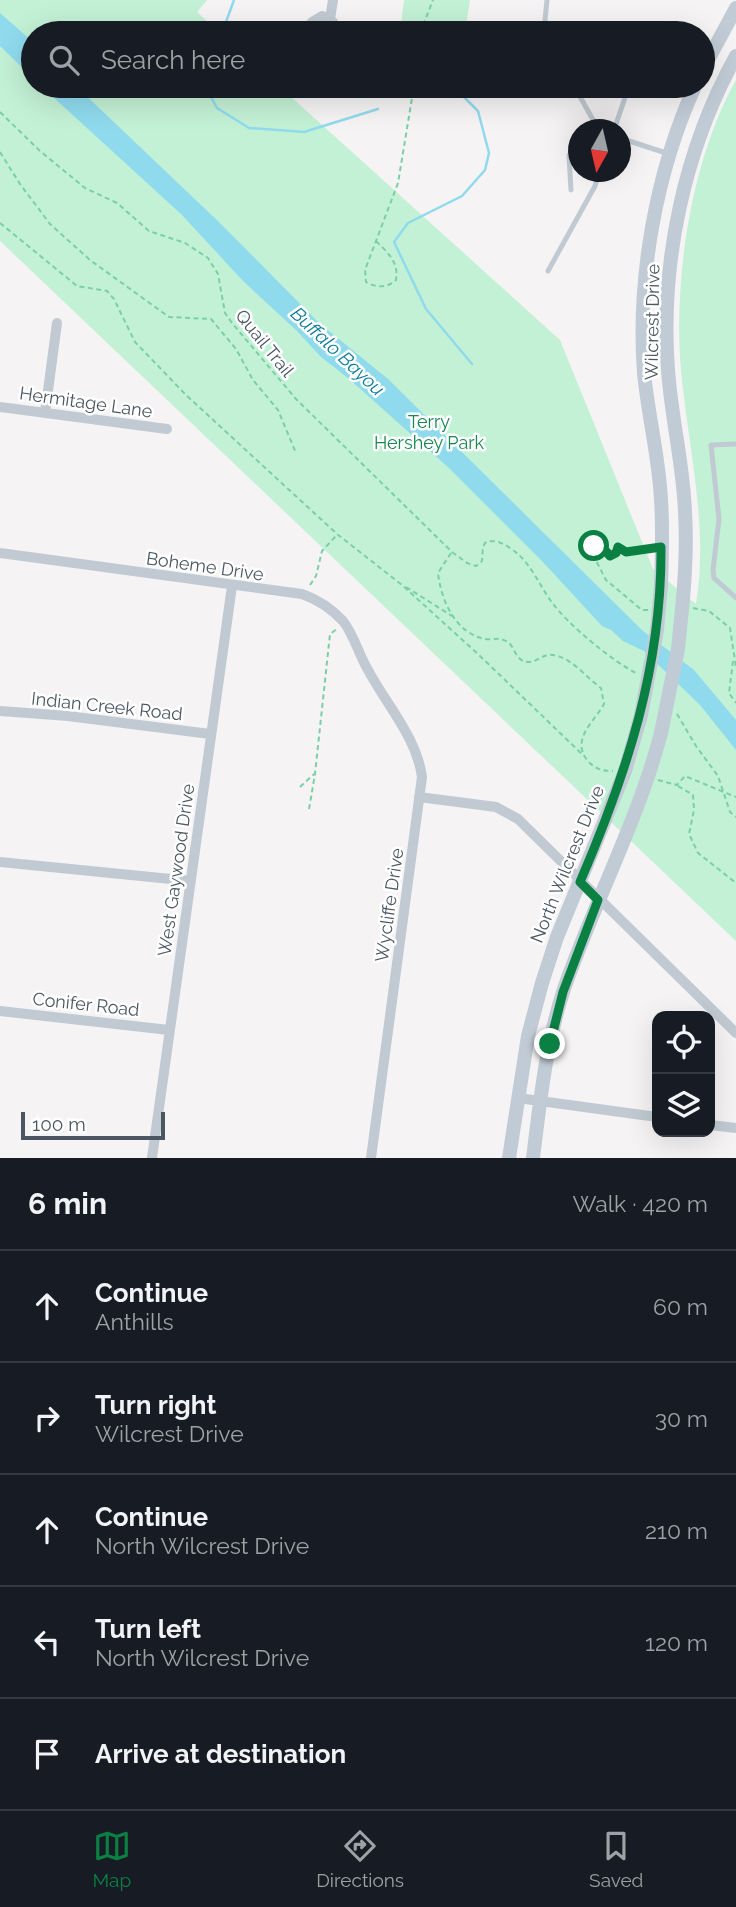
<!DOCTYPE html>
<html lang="en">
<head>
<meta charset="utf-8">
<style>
  :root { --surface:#171b24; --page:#20242c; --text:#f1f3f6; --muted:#9ea1a6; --line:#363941; --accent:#0b8043 }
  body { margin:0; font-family:Raleway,sans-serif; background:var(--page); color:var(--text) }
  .controls { position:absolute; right:21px; bottom:21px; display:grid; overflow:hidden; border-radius:14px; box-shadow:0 7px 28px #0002 }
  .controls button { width:63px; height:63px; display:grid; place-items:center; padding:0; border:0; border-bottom:2px solid var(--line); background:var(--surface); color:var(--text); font:35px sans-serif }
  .compass { position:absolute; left:568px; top:119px; width:63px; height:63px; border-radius:50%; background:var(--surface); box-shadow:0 7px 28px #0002; rotate:188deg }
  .scale { position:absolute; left:21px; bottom:18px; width:144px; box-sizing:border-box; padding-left:7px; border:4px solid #4a5661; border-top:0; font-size:19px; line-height:24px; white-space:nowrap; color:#4a5661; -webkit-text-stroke:5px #fff; paint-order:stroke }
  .stop { position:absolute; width:21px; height:21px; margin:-16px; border:5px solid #0b8043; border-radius:50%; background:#fff }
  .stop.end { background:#0b8043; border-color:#fff; box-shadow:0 2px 7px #0008 }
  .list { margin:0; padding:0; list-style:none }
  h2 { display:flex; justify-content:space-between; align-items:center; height:91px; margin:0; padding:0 28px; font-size:30px }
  h2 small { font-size:23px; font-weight:400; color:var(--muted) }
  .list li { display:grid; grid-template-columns:46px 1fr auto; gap:21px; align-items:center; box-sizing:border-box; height:112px; padding:0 28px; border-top:2px solid var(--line) }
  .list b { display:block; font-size:26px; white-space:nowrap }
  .list p { margin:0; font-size:23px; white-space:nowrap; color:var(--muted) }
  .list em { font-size:23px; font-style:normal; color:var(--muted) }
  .icon { flex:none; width:38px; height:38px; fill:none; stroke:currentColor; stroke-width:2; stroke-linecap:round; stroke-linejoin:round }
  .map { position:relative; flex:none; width:736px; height:1158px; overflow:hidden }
  .search { position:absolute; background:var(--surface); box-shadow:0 7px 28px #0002; left:21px; right:21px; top:21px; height:77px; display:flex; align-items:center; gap:18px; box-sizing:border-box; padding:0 24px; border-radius:38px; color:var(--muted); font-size:26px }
  .sheet { height:651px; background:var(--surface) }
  nav { display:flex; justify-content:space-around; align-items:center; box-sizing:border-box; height:98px; border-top:2px solid var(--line); background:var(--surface); font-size:19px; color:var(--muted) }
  nav a { display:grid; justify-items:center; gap:4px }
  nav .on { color:var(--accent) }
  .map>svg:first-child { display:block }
  .green { fill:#c3f1d5 }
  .water { fill:#90daee }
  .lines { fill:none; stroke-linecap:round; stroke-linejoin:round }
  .stream { stroke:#90daee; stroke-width:2.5 }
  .path { stroke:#7ad0a6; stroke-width:2; stroke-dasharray:5 3.5; stroke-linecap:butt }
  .lane { stroke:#c1cad2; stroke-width:5 }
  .street { stroke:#c1cad2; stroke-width:10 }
  .secondary { stroke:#c1cbd6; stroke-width:14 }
  .secondary-bridge { stroke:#c1cbd6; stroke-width:14 }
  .route { stroke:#0b8043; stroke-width:9 }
  .labels { text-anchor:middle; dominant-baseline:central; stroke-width:5; stroke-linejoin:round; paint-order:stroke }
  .street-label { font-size:18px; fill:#4a5661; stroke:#fff }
  .park-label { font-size:18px; fill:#17864f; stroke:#fff }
  .water-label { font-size:19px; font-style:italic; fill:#0c7c9b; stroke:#fff }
</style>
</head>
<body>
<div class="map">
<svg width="736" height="1158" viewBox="0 0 736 1158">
  <rect width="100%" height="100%" fill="#f5f3f3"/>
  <path class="green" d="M0,0H207L197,12L220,33H33V86H279L560,340L653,569L696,604C709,526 688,448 681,370C673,280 691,160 736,80V941L0,241Z
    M404,0H470L465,33H400Z"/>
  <path class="water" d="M0,13L33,42V78L0,46Z
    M41,86H76L221,224L318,322L388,379L643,631L694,670L736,720V750L700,705L644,651L623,641L611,630L602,626L542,561L450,469L348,378L321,357L296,330L243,281L182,215Z"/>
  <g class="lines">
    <path class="stream" d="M222,33L234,0
      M205,86L217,108L249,128L304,132L378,109
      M443,92L464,97L478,111L489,153L485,170L462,196L408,223L394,242L426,309L472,364"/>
    <path class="path" d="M420,33L433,0
      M0,112L40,151L85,188L117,203L149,231L185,243L208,258L218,274L225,313L232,323L296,399L452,552L467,563L476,566L482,561L483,547L485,543C496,537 510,547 519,555C533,568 541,588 553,604C570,626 611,660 636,673
      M0,152L20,184L50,224L90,260L169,317L211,319L236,349L253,380L278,410L296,453
      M0,223L77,286L107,291L114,299L135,342L186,395L337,534L402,585L479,655L584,756
      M376,241C388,253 399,262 396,280C388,288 376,288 366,282L365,270L398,183L414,86
      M451,553L438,573C441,600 455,633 485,639C492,640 499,637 506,641C516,646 514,661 528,662C540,662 543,651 558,656C574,661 587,678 601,688L604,704C594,722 571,739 587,760C595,769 602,771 613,771
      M310,585L316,576L322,551L336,536
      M406,587L452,616
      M693,608L709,611L730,628L736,667
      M648,610H642L606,580L587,543L594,546L599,539L604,549L610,556L616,553L618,547L626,552L650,549
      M733,661L729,693L736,703
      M677,714L696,746L718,776L730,812L736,817
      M658,780L677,785L685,776L736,797
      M678,786L693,795L694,810L689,834L698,853L736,883
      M300,787L314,774
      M309,809L315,774L330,634L338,628"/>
    <path class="lane" d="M547,33L545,20L547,0
      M574,86L592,118L601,130
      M609,86L610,89L625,97
      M614,130L629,86
      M620,138L669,154
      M571,190L569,155H578
      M548,271L595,186L600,172
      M736,444L711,445L719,519L713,570L714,578L736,598"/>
    <path class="street" d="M330,19L333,0
      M312,33V22L322,16L333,22V33
      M0,407L167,429
      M45,413L57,323
      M0,553L302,594C319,600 331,608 343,621C354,635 359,655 368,670C386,704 417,738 422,777L371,1158
      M0,711L68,716L210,734
      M419,797L496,807L518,819L736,1033
      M0,862L191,881
      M0,1011L169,1030
      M518,1098L657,1117
      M710,1125L736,1128
      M152,1158L232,586"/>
    <path class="secondary" d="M703,69L736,8
      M661,585C662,557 663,528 661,500C659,457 648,415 644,373C637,278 656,172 695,86
      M683,599C686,565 687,531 684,497C681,455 671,413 668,370C660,263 684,150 736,56
      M509,1158L528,1036L542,983L557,937L625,771L641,715
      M533,1158C540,1102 546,1043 564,989C594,903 638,821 661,733"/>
    <path class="secondary-bridge" d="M641,715L657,630L661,585
      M661,733L678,649L683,599"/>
  </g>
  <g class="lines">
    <path class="route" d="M550,1044L563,992L598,900L580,882C627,773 662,667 661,547L626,552L618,547L616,553L610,556L604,549L599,539L594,546"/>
  </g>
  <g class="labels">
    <g class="street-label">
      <text transform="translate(652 322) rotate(-89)">Wilcrest Drive</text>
      <text transform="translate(265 343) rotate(51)">Quail Trail</text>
      <text transform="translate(86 402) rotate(8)">Hermitage Lane</text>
      <text transform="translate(205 566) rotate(8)">Boheme Drive</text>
      <text transform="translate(107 706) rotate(6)">Indian Creek Road</text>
      <text transform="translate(567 864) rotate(-68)">North Wilcrest Drive</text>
      <text transform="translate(176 870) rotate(-82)">West Gaywood Drive</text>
      <text transform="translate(389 905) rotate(-82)">Wycliffe Drive</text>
      <text transform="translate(86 1004) rotate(6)">Conifer Road</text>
    </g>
    <g class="park-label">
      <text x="429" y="421">Terry<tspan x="429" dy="21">Hershey Park</tspan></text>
    </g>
    <g class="water-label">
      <text transform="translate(338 351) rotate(43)">Buffalo Bayou</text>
    </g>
  </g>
</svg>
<div class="controls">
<button><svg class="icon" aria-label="locate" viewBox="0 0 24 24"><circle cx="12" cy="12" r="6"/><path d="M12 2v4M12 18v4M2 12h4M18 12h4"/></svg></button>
<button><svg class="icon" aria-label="layers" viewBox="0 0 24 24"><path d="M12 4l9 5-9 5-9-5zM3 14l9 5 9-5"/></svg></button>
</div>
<svg class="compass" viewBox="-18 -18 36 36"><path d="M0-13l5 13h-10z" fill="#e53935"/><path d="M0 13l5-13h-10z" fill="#9ea1a6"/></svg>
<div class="scale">100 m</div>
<div class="stop" style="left:594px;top:546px"></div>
<div class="stop end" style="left:550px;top:1044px"></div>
<div class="search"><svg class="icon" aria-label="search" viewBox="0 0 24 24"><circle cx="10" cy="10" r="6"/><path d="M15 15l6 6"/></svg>Search here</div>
</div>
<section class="sheet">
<h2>6 min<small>Walk · 420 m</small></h2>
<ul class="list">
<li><svg class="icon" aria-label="ahead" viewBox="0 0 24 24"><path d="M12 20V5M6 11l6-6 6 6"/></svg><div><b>Continue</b><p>Anthills</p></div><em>60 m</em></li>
<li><svg class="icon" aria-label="right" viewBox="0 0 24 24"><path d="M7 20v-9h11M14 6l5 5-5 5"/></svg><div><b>Turn right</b><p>Wilcrest Drive</p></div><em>30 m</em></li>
<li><svg class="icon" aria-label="ahead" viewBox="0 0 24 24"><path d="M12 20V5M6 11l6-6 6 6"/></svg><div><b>Continue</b><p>North Wilcrest Drive</p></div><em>210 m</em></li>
<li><svg class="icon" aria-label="left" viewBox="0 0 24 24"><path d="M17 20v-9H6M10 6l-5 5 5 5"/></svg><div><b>Turn left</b><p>North Wilcrest Drive</p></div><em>120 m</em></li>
<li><svg class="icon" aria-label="arrive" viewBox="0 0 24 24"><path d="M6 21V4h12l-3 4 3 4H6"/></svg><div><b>Arrive at destination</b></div></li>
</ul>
</section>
<nav>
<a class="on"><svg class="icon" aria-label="map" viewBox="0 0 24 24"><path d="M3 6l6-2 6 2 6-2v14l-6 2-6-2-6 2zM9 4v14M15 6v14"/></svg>Map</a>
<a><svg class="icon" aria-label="directions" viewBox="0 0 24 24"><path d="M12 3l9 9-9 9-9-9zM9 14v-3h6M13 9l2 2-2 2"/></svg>Directions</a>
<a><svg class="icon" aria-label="saved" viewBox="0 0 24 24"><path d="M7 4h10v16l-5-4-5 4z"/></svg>Saved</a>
</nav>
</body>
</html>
